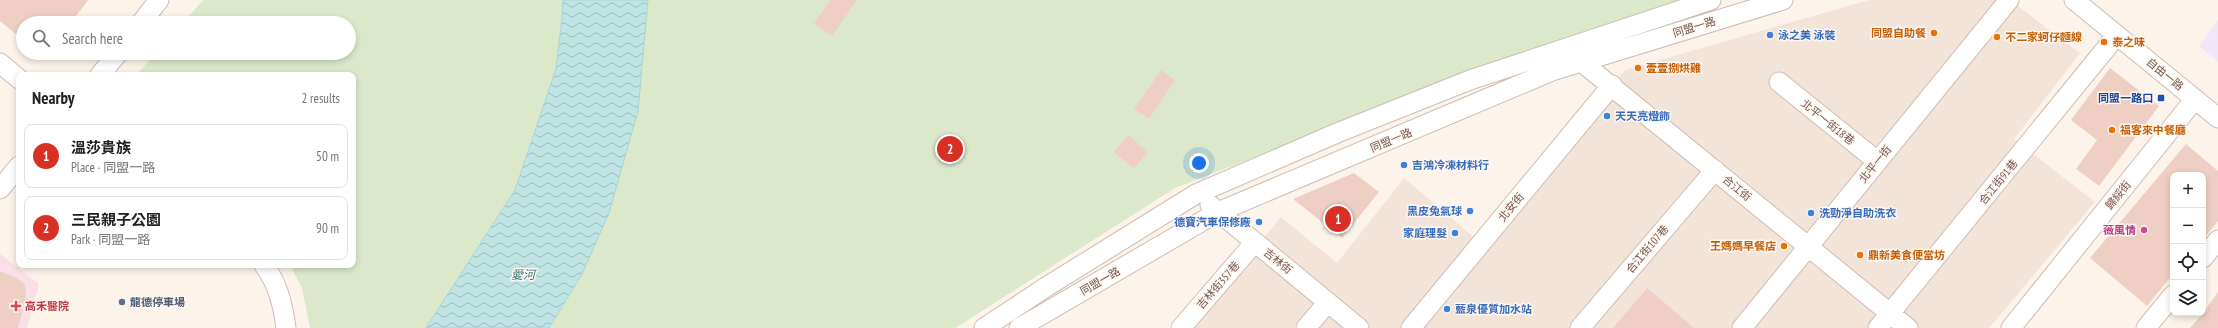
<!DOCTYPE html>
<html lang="en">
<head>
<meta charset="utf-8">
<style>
  :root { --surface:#fff; --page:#f6f6f6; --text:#202124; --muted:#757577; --line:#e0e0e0; --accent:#d93025 }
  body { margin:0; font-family:"PT Sans Narrow","Noto Sans TC",sans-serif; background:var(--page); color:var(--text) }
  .controls { position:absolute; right:12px; bottom:12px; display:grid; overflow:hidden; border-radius:8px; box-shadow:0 2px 6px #0003 }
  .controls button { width:36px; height:36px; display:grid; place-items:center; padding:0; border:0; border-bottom:1px solid var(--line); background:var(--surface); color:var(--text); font:20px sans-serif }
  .you { position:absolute; left:1199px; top:163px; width:14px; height:14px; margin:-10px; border:3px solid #fff; border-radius:50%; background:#1a73e8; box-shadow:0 0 0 6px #1a73e833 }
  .badge { display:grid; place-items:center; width:26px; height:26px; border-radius:50%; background:var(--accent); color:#fff; font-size:13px; font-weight:700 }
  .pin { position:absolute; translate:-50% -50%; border:2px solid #fff; box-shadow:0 1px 4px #0006 }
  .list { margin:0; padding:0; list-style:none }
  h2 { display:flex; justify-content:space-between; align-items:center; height:52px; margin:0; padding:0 16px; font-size:17px }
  h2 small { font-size:13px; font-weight:400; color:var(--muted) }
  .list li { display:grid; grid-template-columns:26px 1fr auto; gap:12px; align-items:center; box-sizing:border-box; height:64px; margin:0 8px 8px; padding:0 8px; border:1px solid var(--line); border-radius:8px }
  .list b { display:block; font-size:15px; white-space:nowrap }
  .list p { margin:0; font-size:13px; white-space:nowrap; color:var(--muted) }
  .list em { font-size:13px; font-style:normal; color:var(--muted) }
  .icon { flex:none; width:22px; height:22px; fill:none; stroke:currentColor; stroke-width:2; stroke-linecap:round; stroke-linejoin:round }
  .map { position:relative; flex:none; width:2218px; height:328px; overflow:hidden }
  .search { position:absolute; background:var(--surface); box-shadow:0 2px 6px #0003; left:16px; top:16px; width:340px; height:44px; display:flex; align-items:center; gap:10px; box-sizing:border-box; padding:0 14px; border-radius:22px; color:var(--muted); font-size:15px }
  .panel { position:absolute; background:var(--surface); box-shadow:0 2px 6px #0003; left:16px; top:72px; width:340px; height:196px; border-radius:8px }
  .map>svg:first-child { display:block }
  .residential { fill:#f3e4da }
  .education { fill:#f0e7f8 }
  .medical { fill:#f9dfe6 }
  .green { fill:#dbe9ca }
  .water { fill:url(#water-waves); stroke:#a7d5d6 }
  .building { fill:#efcfc4 }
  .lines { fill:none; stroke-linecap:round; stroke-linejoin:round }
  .minor-casing { stroke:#d0bcb3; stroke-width:21 }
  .minor { stroke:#fff; stroke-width:19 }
  .food-dot { fill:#e8710a; stroke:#fef7f2; stroke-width:1.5 }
  .shop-dot { fill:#3f7fe0; stroke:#fef7f2; stroke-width:1.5 }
  .transit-dot { fill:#1a4fb4; stroke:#fef7f2; stroke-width:1.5 }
  .hotel-dot { fill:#d1479c; stroke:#fef7f2; stroke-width:1.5 }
  .service-dot { fill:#5c6f8a; stroke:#fef7f2; stroke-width:1.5 }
  .health-dot { fill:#e0444e; stroke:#fef7f2; stroke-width:1.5 }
  .labels { text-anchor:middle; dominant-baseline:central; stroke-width:3; stroke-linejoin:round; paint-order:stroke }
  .street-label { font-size:11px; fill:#76574f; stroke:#fef7f2 }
  .food-label { font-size:11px; font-weight:bold; fill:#c56008; stroke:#fef7f2; text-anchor:start }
  .shop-label { font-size:11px; font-weight:bold; fill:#366cbe; stroke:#fef7f2; text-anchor:start }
  .transit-label { font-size:11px; font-weight:bold; fill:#164399; stroke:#fef7f2; text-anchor:end }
  .hotel-label { font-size:11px; font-weight:bold; fill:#b23c85; stroke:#fef7f2; text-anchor:end }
  .service-label { font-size:11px; font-weight:bold; fill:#4e5e75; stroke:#fef7f2; text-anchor:start }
  .health-label { font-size:11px; font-weight:bold; fill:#be3a42; stroke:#fef7f2; text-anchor:start }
  .water-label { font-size:12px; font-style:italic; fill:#437879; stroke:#fef7f2 }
</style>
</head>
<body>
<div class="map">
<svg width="2218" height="328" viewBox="0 0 2218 328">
  <defs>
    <pattern id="water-waves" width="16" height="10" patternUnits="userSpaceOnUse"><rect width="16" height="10" fill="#c0e5e5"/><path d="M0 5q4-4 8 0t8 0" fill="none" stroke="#a1bcbc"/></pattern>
  </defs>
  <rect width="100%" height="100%" fill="#fcf3eb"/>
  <path class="residential" d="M1869,0H2010L2080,53L2014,139L2095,202L1989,328H1190L1281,217L1337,263L1404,178L1484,246L1625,70Z"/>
  <path class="education" d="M2218,20V62L2199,46Z"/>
  <path class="medical" d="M0,254L39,284L27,328H0Z"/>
  <path class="green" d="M203,0H563L562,18L556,69L515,190L426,328H310L302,288L290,265H353V75H136L156,53H349V23H183Z
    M648,0H1679L1569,36L1175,188L955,328H549L582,274L638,111Z"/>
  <path class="water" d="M563,0H648L638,111L609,213L582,274L549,328H426L515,190L556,69L562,18Z"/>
  <path class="building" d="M0,0H88L71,23H23V40L0,21Z
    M830,0H857L832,36L814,24Z
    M2110,68L2159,106L2099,186L2076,169L2097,140L2071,120Z
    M1161,70L1175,80L1149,119L1134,109Z
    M1128,135L1148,152L1134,169L1114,152Z
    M2186,144L2218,171V221L2203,239V175H2173V274L2147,306L2090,258Z
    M1354,173L1379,192L1342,238L1293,199Z
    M0,271L18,279L25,285L26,296L18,328H0Z
    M1647,288L1694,328H1613Z
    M2218,292V328H2190L2203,313Z"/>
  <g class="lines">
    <g class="minor-casing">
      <path id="minor" d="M2074,0L2218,118
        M141,23L159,0
        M1573,55L1908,328
        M0,63L19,79
        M100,75L118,53
        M1779,82L1877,161
        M0,189L19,166
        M1210,205L1359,328
        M2203,258L2218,240
        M264,265C278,284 283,305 286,328
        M984,328L1046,287L1196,194L1337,133L1470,80L1711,0
        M1019,328L1218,212L1552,71L1783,0
        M1181,328L1255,242
        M1306,328L1328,302
        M1411,328L1612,85
        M1580,328L1715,170
        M1742,328L2009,0
        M1878,328L2117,35
        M2011,328L2195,99
        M2146,328L2173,295"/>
    </g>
    <use href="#minor" class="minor"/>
  </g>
  <g class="food-dot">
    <circle cx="1934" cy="33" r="4"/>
    <circle cx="1997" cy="37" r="4"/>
    <circle cx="2104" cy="42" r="4"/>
    <circle cx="1638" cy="68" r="4"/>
    <circle cx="2112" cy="130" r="4"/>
    <circle cx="1784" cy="246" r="4"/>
    <circle cx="1860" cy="255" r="4"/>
  </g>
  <g class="shop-dot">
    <circle cx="1770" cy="35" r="4"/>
    <circle cx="1607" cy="116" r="4"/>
    <circle cx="1404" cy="165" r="4"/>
    <circle cx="1470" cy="211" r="4"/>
    <circle cx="1811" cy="213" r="4"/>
    <circle cx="1259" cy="222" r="4"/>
    <circle cx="1455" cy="233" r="4"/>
    <circle cx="1447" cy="309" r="4"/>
  </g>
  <rect class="transit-dot" x="2157" y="94" width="8" height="8" rx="2"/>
  <circle class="hotel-dot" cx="2144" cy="230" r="4"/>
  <circle class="service-dot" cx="122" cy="302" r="4"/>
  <path class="health-dot" d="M14 300h4v4h4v4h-4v4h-4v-4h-4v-4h4z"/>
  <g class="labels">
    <g class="street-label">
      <text transform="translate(1694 27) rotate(-17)">同盟一路</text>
      <text transform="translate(2165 74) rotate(39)">自由一路</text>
      <text transform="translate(1828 122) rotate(39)">北平一街18巷</text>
      <text transform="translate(1391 140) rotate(-23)">同盟一路</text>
      <text transform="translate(1875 164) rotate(-51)">北平一街</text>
      <text transform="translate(1998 182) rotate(-51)">合江街91巷</text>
      <text transform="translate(1737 188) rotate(39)">合江街</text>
      <text transform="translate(2118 195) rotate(-51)">歸綏街</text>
      <text transform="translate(1511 207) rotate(-50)">北安街</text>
      <text transform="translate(1647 249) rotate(-50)">合江街107巷</text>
      <text transform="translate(1278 261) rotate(39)">吉林街</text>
      <text transform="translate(1100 281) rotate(-30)">同盟一路</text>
      <text transform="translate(1218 285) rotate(-49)">吉林街357巷</text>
    </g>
    <g class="food-label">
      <text x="1926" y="33" text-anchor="end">同盟自助餐</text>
      <text x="2005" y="37">不二家蚵仔麵線</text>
      <text x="2112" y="42">泰之味</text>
      <text x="1646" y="68">壹壹捌烘雞</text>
      <text x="2120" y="130">福客來中餐廳</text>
      <text x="1776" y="246" text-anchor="end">王媽媽早餐店</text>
      <text x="1868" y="255">鼎新美食便當坊</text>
    </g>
    <g class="shop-label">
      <text x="1778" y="35">泳之美 泳裝</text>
      <text x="1615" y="116">天天亮燈飾</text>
      <text x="1412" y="165">吉鴻冷凍材料行</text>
      <text x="1462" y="211" text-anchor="end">黑皮兔氣球</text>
      <text x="1819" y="213">洗勁淨自助洗衣</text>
      <text x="1251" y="222" text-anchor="end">德寶汽車保修廠</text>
      <text x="1447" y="233" text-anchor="end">家庭理髮</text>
      <text x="1455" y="309">藍泉優質加水站</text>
    </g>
    <g class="transit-label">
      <text x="2153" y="98">同盟一路口</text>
    </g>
    <g class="hotel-label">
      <text x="2136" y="230">薇風情</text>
    </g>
    <g class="service-label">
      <text x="130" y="302">龍德停車場</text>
    </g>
    <g class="health-label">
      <text x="25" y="306">高禾醫院</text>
    </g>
    <g class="water-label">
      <text x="523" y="274">愛河</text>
    </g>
  </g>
</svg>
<div class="controls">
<button>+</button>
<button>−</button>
<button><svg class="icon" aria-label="locate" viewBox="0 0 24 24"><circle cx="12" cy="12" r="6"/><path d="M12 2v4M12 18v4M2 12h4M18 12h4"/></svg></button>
<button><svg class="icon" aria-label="layers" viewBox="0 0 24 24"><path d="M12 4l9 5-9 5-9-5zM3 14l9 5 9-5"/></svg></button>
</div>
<div class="you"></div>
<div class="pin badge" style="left:1338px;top:219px">1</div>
<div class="pin badge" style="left:950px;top:149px">2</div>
<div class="search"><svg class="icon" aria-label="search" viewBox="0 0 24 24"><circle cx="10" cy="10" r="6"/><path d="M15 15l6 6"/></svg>Search here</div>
<section class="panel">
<h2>Nearby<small>2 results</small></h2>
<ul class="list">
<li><span class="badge">1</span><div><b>溫莎貴族</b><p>Place · 同盟一路</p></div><em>50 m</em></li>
<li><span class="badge">2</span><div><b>三民親子公園</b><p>Park · 同盟一路</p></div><em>90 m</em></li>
</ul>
</section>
</div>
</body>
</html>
